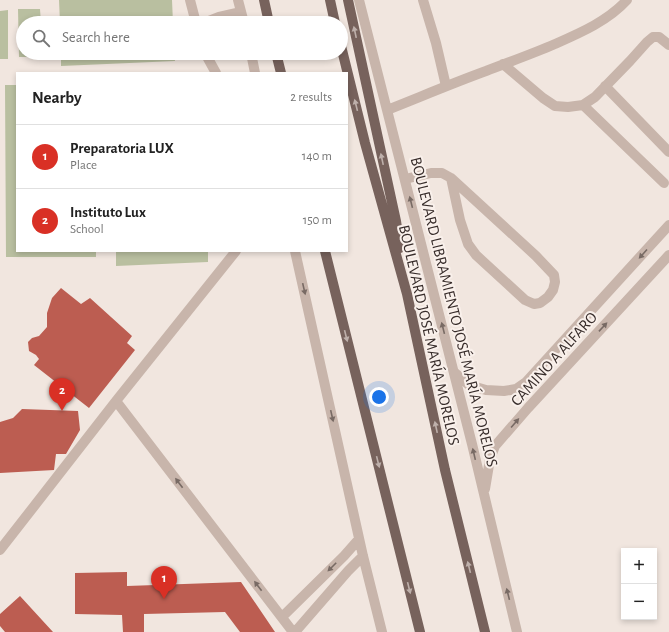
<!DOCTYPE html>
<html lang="en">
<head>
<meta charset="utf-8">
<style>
  :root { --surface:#fff; --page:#f2f2f2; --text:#222; --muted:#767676; --line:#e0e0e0; --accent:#d93025 }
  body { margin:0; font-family:"Alegreya Sans",sans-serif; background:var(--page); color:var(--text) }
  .controls { position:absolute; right:12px; bottom:12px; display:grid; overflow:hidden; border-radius:0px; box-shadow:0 2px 6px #0003 }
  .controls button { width:36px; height:36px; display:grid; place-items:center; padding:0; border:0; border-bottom:1px solid var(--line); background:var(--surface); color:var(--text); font:20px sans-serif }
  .you { position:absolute; left:379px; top:397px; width:14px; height:14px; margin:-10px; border:3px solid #fff; border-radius:50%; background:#1a73e8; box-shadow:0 0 0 6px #1a73e833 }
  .badge { display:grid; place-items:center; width:26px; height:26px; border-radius:50%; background:var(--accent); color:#fff; font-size:13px; font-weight:700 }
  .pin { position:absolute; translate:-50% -33px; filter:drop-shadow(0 1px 2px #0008) }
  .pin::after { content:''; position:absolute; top:21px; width:14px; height:12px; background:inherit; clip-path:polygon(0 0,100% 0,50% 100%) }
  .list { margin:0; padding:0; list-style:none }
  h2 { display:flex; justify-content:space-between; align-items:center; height:52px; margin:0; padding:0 16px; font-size:17px }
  h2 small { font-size:13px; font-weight:400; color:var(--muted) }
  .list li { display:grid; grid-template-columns:26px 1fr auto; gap:12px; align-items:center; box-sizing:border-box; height:64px; padding:0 16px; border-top:1px solid var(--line) }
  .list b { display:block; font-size:15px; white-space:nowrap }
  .list p { margin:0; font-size:13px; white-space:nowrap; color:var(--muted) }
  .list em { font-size:13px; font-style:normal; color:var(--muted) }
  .icon { flex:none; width:22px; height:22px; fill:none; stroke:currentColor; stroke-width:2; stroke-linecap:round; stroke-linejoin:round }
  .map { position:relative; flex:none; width:669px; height:632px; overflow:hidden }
  .search { position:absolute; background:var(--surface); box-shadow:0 2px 6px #0003; left:16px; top:16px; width:332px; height:44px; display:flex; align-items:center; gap:10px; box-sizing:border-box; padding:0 14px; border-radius:22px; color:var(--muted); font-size:15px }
  .panel { position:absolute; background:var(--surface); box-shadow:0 2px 6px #0003; left:16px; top:72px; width:332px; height:180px; border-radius:0px }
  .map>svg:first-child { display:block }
  .green { fill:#b9bfa0 }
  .building { fill:#bc5d51 }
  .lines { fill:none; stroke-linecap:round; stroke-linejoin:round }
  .minor { stroke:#c8b5ab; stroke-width:10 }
  .major { stroke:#77625c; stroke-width:10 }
  .oneway { fill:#beb0ab }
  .oneway2 { fill:#786a64 }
  .labels { text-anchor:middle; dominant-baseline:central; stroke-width:4; stroke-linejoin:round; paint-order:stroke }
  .street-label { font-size:16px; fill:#372c2a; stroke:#f9f0eb }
</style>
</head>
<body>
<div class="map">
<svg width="669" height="632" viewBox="0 0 669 632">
  <rect width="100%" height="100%" fill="#f1e6df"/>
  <path class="green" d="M59,0H172L173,23H60Z
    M18,9H40L41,23H23V53H42V57H19Z
    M8,10V59H0V11Z
    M61,53H174L175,61L61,66Z
    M5,85H17V251H96V257H6Z
    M116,251H208V262L116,266Z"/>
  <path class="building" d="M61,288L81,304L90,298L132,336L127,343L135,350L89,408L34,365L39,359L36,355L29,351L28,342L32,338L39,336L47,327V313L52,298Z
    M22,409L78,411L80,430L66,454H56L54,470L0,473V422L13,418Z
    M127,572V586L241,582L275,632H240L225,612L144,614V632H123L122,615L75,614V573Z
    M20,596L53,632H5L0,626V614Z"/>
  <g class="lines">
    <path class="minor" d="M190,0L196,23
      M238,0L244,23
      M359,0L472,444L517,632
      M423,0L436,43L446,86
      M204,23L219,17L241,12
      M205,53L216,73
      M251,53L255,73
      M503,64L543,98L555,106L568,107L583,105L595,97L630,61L647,42L653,37H659L669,45
      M605,86L669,152
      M583,105L664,183
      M387,110C420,97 453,83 486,71C509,62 532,54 555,44C580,33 608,21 627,0
      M405,179L431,173H442L451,178L536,256L554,275L555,282L553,290L548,297L540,303L534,304L525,300L476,255L468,244L460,220L451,178
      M295,251L363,556L382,632
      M454,372L469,385L486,390L504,391L516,389L526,382L669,225
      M116,401L293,632
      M485,489L490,459L495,446L528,408L669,255
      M0,550L116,401L236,251
      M282,617L344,556L359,539
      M295,632L348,571L363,556"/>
    <path class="major" d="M264,0L269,23
      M330,0L335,23
      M348,0L396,221L400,248
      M341,46L365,143L407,294L445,470L485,632
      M276,53L281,73
      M325,251L420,632"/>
  </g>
  <defs><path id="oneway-solid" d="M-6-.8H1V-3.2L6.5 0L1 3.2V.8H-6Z"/></defs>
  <g class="oneway">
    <use href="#oneway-solid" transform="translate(355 32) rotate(-102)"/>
    <use href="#oneway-solid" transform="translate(356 105) rotate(-104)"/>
    <use href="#oneway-solid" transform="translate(382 159) rotate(-102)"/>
    <use href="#oneway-solid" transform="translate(346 336) rotate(76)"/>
    <use href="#oneway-solid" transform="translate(436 427) rotate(-102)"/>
    <use href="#oneway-solid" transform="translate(378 462) rotate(76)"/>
    <use href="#oneway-solid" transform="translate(469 567) rotate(-104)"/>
    <use href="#oneway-solid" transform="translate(409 588) rotate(76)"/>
  </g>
  <g class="oneway2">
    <use href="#oneway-solid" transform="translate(411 202) rotate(-104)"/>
    <use href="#oneway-solid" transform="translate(643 254) rotate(132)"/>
    <use href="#oneway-solid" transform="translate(304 289) rotate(77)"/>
    <use href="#oneway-solid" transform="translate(603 327) rotate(-47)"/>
    <use href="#oneway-solid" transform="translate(443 328) rotate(-104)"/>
    <use href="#oneway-solid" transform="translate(332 416) rotate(77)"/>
    <use href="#oneway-solid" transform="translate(515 423) rotate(-49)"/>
    <use href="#oneway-solid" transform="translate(474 454) rotate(-103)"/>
    <use href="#oneway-solid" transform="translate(179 483) rotate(-127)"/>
    <use href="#oneway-solid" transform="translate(332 567) rotate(135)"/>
    <use href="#oneway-solid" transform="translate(258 586) rotate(-127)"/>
    <use href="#oneway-solid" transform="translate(508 594) rotate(-104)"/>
  </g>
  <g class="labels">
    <g class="street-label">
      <text transform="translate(454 312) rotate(76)">BOULEVARD LIBRAMIENTO JOSÉ MARÍA MORELOS</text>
      <text transform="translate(429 335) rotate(77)">BOULEVARD JOSÉ MARÍA MORELOS</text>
      <text transform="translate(554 359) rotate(-48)">CAMINO A ALFARO</text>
    </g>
  </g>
</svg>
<div class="controls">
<button>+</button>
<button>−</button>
</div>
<div class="you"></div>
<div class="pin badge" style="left:164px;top:599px">1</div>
<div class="pin badge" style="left:62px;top:411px">2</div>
<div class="search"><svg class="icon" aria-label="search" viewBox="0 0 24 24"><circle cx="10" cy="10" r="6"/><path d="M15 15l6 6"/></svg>Search here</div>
<section class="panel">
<h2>Nearby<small>2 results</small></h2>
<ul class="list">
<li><span class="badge">1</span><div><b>Preparatoria LUX</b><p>Place</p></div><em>140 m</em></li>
<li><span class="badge">2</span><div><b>Instituto Lux</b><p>School</p></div><em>150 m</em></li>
</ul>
</section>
</div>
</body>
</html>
